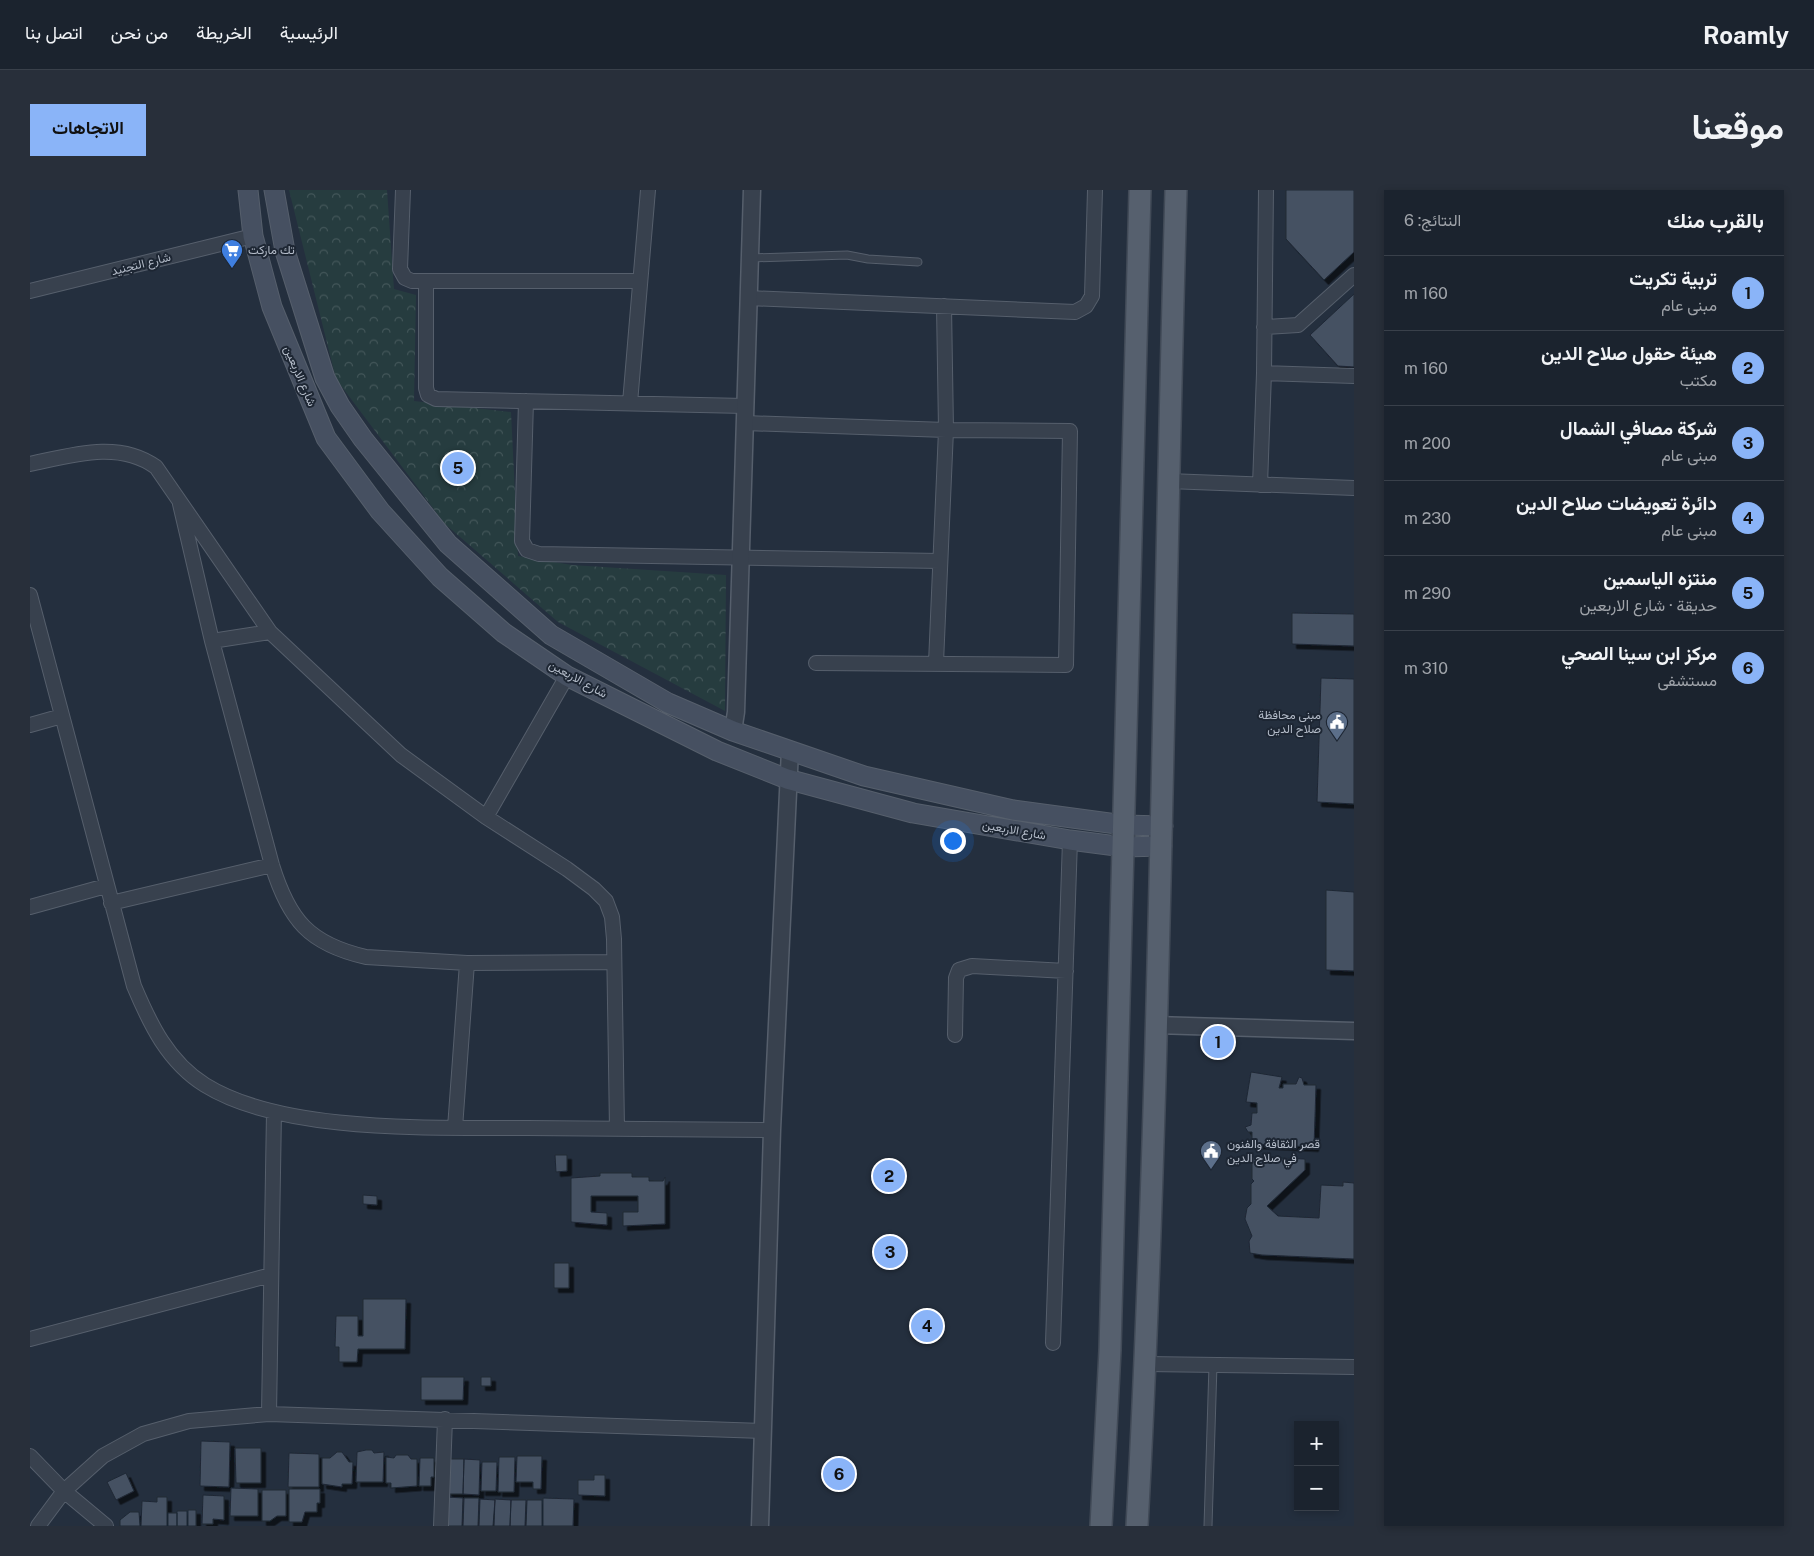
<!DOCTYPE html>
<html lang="ar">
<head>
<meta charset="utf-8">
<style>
  :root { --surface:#1b232e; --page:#282f3a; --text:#f1f3f6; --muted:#a0a4aa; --line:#39404a; --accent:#8ab4f8 }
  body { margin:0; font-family:"Public Sans",Vazirmatn,sans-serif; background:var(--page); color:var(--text); direction:rtl }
  .controls { position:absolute; right:15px; bottom:15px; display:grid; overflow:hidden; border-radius:0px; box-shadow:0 2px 8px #0003 }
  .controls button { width:45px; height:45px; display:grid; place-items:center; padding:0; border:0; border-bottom:1px solid var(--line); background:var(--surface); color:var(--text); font:25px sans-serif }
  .you { position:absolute; left:922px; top:650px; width:18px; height:18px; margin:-12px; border:4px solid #fff; border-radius:50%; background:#1a73e8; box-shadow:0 0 0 8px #1a73e833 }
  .badge { display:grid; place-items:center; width:32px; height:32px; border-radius:50%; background:var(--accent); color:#111; font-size:16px; font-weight:700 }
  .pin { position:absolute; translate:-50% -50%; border:2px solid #fff; box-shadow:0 1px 5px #0006 }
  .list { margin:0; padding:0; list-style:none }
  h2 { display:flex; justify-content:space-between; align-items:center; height:65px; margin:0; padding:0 20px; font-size:21px }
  h2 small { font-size:16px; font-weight:400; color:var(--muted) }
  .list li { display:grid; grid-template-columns:32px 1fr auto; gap:15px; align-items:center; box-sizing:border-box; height:75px; padding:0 20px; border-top:1px solid var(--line) }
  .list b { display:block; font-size:19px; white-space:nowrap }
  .list p { margin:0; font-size:16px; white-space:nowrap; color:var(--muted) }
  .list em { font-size:16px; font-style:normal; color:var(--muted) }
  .map { position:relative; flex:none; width:1324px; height:1336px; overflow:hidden; direction:ltr; border-radius:0px }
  header { display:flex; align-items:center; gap:30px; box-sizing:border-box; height:70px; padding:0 25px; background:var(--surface); border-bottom:1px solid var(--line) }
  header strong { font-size:24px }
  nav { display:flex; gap:28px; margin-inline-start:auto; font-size:18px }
  .intro { display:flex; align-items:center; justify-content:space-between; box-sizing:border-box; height:120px; padding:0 30px }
  h1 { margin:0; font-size:35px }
  .button { padding:12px 22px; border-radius:0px; background:var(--accent); color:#111; font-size:18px; font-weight:700 }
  main { display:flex; gap:30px; padding:0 30px }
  aside { flex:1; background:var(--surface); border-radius:0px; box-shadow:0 2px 8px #0003 }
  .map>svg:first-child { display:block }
  .park { fill:url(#park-crowns) }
  .building { fill:#455162; stroke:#1f2835; filter:url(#shadow) }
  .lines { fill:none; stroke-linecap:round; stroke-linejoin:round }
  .service-casing { stroke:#565f6c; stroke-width:9 }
  .minor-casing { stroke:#565f6c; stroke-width:16 }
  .tertiary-casing { stroke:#565f6c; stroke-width:19 }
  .secondary-casing { stroke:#565f6c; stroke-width:21 }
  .primary-casing { stroke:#414a57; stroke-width:24 }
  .service { stroke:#38414e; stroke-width:7 }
  .minor { stroke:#38414e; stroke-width:14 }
  .tertiary { stroke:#38414e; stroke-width:16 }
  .secondary { stroke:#465061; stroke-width:19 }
  .primary { stroke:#56606e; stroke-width:21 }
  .labels { text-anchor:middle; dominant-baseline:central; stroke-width:4; stroke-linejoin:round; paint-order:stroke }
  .poi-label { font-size:12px; fill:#b4bcc9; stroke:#1d2633; text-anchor:start }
  .street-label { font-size:12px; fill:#b4bcc9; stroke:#1d2633 }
</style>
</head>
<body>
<header>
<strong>Roamly</strong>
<nav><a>الرئيسية</a><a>الخريطة</a><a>من نحن</a><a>اتصل بنا</a></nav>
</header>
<div class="intro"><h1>موقعنا</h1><a class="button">الاتجاهات</a></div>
<main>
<aside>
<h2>بالقرب منك<small>النتائج: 6</small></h2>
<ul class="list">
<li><span class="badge">1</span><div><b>تربية تكريت</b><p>مبنى عام</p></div><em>160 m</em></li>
<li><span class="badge">2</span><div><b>هيئة حقول صلاح الدين</b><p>مكتب</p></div><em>160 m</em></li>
<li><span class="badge">3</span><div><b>شركة مصافي الشمال</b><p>مبنى عام</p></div><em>200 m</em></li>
<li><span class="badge">4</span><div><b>دائرة تعويضات صلاح الدين</b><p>مبنى عام</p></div><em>230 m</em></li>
<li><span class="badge">5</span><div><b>منتزه الياسمين</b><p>حديقة · شارع الاربعين</p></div><em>290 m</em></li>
<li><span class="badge">6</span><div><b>مركز ابن سينا الصحي</b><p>مستشفى</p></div><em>310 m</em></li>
</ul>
</aside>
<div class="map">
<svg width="1324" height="1336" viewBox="0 0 1324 1336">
  <defs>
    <pattern id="park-crowns" width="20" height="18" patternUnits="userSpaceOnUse" patternTransform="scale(1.25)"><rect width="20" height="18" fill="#263c3f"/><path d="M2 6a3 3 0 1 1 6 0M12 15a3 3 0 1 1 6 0" fill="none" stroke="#435659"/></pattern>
    <filter id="shadow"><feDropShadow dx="4.5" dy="4.5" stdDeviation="0" flood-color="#0009"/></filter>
  </defs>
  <rect width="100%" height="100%" fill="#242f3e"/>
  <path class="park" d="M259,0H357L364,99L386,105L384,211L481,222L488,366L542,375L696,385L695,521L528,432L415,334L306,189Z"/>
  <path class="building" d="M1256,0H1324V62L1294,90L1256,49Z
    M1324,104V177L1308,176L1280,145Z
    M1262,423L1324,424V456L1262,454Z
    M1291,488L1324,489V614L1287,612Z
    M1296,700L1324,702V781L1296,780Z
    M1221,882L1252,887L1249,898H1253V894H1266L1269,887L1272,888L1274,895H1286L1284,957L1222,954V942H1218L1215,937L1221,935L1222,923H1227V913L1216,912Z
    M525,965H537V981L526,982Z
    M1222,967L1275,969V980L1237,1016L1248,1026L1289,1028L1291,995L1313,996V992L1324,993V1069L1232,1065L1220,1063L1219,1051L1222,1046L1215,1029L1217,1018L1221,1014V994L1224,991L1222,989Z
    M570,983H602V987H619V991H633L635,987V1034L593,1036V1022H608V1006H561V1022L577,1023V1035L541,1032V988L570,986Z
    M333,1005L347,1006V1015L333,1014Z
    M524,1073H539V1098H524Z
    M333,1109H376L375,1159H328L327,1172H309V1157H305L306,1126H328V1146H333Z
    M391,1187H434L433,1210H391Z
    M451,1187H461V1196H451Z
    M171,1251L200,1252L199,1297L170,1296Z
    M205,1258H231V1293H206Z
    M336,1260H342L344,1263L354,1262L353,1292H326L327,1262Z
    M307,1262H312L319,1272H323L322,1294H312V1297L292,1294V1268H300Z
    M259,1263L289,1264V1297H258Z
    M366,1265H378L381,1269H387V1296L361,1298V1293H356V1267L364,1268Z
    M487,1266H512L511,1299H503V1292H486Z
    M469,1267H485L484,1302H468Z
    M390,1268H404V1287H401V1296H389Z
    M418,1269H434L433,1304H417Z
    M434,1269L450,1270L449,1305L433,1304Z
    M452,1272H467L466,1301H451Z
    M96,1283L104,1301L86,1310L77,1292Z
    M564,1285H575V1306L548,1305V1290H564Z
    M201,1298L228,1299V1326H200Z
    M259,1299H290V1313H287V1322H275L272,1332H259Z
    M232,1300H256V1326H247L240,1331H232Z
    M173,1305L194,1306V1330L183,1329V1334H172Z
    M127,1307H137V1336H111L112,1311L127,1312Z
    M417,1307L433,1308L432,1336H416Z
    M434,1308H449L448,1336H433Z
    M513,1308L544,1309L543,1336H513Z
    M450,1309L465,1310L463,1336H449Z
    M465,1309L481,1310L480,1336H464Z
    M481,1310H496L495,1336H480Z
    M497,1310H512V1336H496Z
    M158,1320H166V1336H158Z
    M147,1321H157V1336H147Z
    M100,1322H109L110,1336H90V1330Z
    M138,1323H147V1336H138Z"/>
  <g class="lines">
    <g class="service-casing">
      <path id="service" d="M720,68L817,65L838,69L888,72
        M1178,1336L1183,1175"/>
    </g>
    <g class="minor-casing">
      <path id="minor" d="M373,0L370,79L375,88L382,91H610
        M1236,0L1234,183L1324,186
        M396,91V198L398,205L406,209L715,216
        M0,101L223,46
        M718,108L1045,122L1056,116L1062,106L1065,0
        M1234,137L1268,135L1324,85
        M496,211L492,351L497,360L509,364L910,371
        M600,213L618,0
        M715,233L916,240L1040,241L1036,475L786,473
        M0,274C42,265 89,250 126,277L240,442L371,565L456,627L537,679L564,699L576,711L582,727L584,749L587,939
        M1138,291L1324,298
        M1230,295L1234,183
        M150,314L182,451L242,675C259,730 279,754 336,767L437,773L584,772
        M0,405L104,796C120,834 138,872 175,895C254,944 405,937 497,938C578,939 660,940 742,940
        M182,451L240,442
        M906,473L916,240L914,116
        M0,535L32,526
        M456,627L537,486
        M81,713L242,675
        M0,717L76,696
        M925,845L926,788L929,780L942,776L1036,781
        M425,938L437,773
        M0,1149L241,1085
        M1023,1153L1040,650
        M1116,1174L1324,1177
        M239,1224L244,922
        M0,1266L34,1301L76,1336
        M8,1336L34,1301L73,1266L113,1244L159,1231L239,1224L733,1241
        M411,1336L415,1229"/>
    </g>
    <g class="tertiary-casing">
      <path id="tertiary" d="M703,541L706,522L722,0
        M1125,835L1324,841
        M730,1336L742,940L760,560"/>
    </g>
    <g class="secondary-casing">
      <path id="secondary" d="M218,0L223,46L242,117L296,248L350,321L410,387L474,443L537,486L687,561L757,589L883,623L1040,650L1094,657L1132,656
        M244,0L255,61L295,188L310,216L333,249L418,354L521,445L638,513L703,541L834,586L983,620L1094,635L1133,636"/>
    </g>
    <g class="primary-casing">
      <path id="primary" d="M1071,1336L1080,1160L1110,0
        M1107,1336C1131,891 1133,445 1146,0"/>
    </g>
    <use href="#service" class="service"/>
    <use href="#minor" class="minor"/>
    <use href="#tertiary" class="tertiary"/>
    <use href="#secondary" class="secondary"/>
    <use href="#primary" class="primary"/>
  </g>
  <defs>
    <g id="supermarket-pin" transform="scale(1.125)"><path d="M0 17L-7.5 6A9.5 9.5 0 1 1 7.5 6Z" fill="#3f7fe0" stroke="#1d2633"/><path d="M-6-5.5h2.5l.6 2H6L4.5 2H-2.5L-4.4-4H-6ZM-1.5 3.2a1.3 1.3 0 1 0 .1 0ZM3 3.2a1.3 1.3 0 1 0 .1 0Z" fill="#fff"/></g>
    <g id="civic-pin" transform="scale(1.125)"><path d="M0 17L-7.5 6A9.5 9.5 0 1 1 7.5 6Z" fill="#5c6f8a" stroke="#1d2633"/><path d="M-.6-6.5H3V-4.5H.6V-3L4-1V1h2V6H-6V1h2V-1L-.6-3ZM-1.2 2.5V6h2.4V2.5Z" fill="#fff"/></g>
  </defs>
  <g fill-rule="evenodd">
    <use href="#supermarket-pin" x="202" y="60"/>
    <use href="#civic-pin" x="1307" y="532"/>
    <use href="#civic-pin" x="1181" y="961"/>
  </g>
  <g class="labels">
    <g class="poi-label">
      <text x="218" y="60">تك ماركت</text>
      <text x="1291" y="525" text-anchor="end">مبنى محافظة<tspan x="1291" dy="14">صلاح الدين</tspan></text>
      <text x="1197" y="954">قصر الثقافة والفنون<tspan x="1197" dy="14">في صلاح الدين</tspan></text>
    </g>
    <g class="street-label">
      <text transform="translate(111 74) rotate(-14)">شارع التجنيد</text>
      <text transform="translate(270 186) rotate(67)">شارع الاربعين</text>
      <text transform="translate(548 489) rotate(29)">شارع الاربعين</text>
      <text transform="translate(984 640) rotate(10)">شارع الاربعين</text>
    </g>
  </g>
</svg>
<div class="controls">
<button>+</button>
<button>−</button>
</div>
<div class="you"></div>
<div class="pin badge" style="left:1188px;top:852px">1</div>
<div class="pin badge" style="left:859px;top:986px">2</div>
<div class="pin badge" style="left:860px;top:1062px">3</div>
<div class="pin badge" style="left:897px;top:1136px">4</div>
<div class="pin badge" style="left:428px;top:278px">5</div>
<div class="pin badge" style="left:809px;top:1284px">6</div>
</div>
</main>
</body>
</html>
